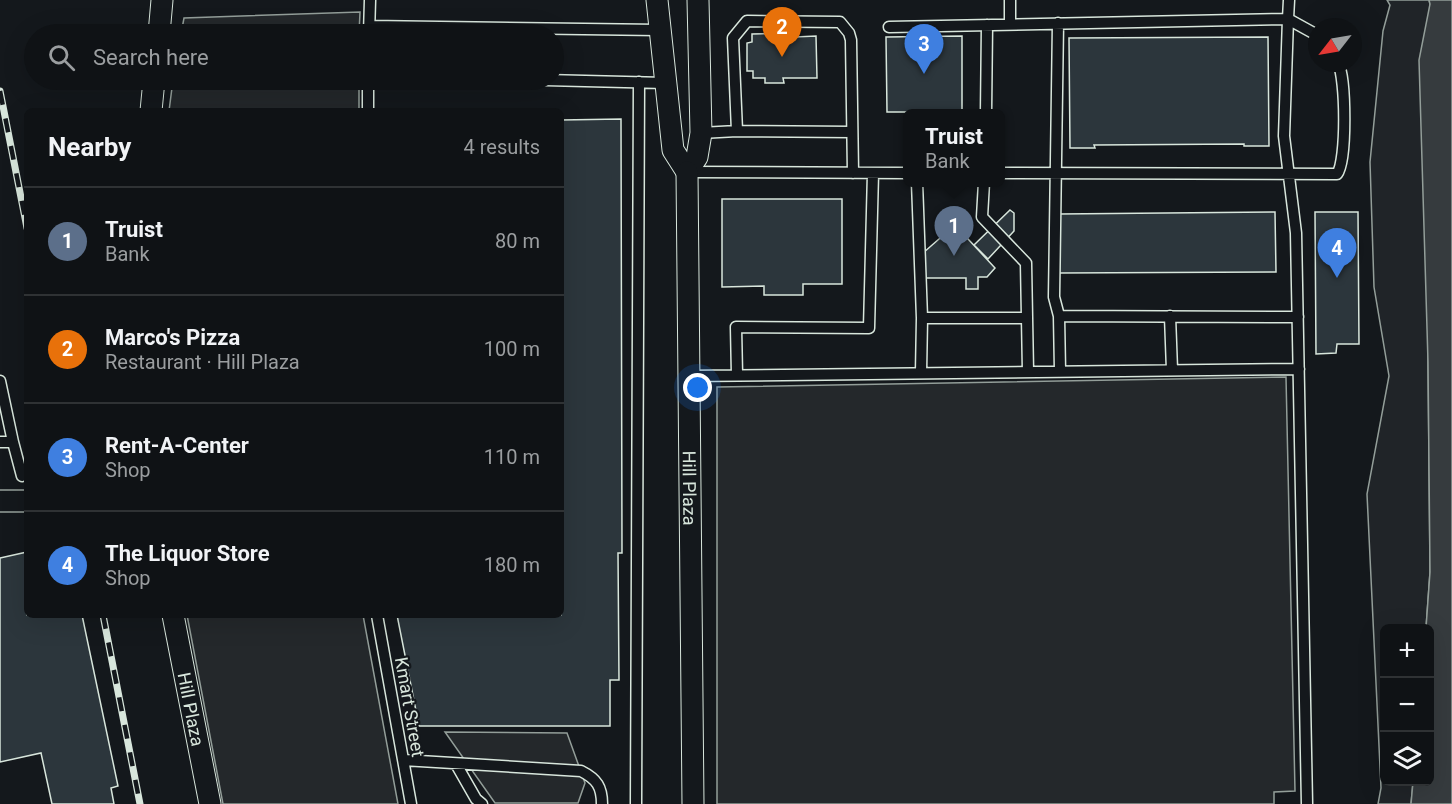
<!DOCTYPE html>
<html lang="en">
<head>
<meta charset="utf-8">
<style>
  :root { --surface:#0f1215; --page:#181b1e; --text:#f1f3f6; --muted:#9b9ea0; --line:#2f3234; --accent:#ffb74d }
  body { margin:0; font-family:Roboto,sans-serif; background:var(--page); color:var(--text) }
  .controls { position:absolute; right:18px; bottom:18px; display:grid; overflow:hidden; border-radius:9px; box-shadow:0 6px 24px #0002 }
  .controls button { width:54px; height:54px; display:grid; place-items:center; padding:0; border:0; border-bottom:2px solid var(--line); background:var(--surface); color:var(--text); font:30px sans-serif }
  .compass { position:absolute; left:1308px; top:18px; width:54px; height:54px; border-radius:50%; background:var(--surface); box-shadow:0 6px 24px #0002; rotate:239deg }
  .you { position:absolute; left:698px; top:388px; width:21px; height:21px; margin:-15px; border:4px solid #fff; border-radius:50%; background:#1a73e8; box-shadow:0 0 0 9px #1a73e833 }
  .badge { display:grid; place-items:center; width:39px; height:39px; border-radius:50%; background:var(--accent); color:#fff; font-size:20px; font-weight:700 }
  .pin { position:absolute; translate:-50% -50px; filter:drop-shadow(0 2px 3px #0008) }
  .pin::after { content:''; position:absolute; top:32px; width:21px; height:18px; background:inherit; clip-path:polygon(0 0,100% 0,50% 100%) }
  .popup { position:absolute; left:903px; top:109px; width:102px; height:78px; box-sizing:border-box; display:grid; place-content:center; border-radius:9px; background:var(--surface); filter:drop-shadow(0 2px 4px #0005); font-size:20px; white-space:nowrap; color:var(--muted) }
  .popup b { font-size:22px; color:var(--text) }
  .popup::after { content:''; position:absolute; left:50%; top:100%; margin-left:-12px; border:12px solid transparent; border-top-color:var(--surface) }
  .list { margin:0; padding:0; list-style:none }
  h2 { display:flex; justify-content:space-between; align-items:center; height:78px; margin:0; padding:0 24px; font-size:26px }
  h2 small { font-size:20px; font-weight:400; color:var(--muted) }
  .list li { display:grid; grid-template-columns:39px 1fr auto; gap:18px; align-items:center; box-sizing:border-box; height:108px; padding:0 24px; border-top:2px solid var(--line) }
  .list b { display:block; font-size:22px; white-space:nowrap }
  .list p { margin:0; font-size:20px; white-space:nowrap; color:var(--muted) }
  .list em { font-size:20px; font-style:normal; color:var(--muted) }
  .icon { flex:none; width:33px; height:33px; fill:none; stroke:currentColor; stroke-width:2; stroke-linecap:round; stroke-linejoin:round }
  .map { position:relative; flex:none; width:1452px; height:804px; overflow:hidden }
  .search { position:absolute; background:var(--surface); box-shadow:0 6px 24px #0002; left:24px; top:24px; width:540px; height:66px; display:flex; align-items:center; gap:15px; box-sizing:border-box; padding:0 21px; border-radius:33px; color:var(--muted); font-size:22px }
  .panel { position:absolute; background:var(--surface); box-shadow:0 6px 24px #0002; left:24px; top:108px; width:540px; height:510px; border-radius:9px }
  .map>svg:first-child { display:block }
  .green { fill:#202428; stroke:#939e99; stroke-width:1.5 }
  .parking { fill:#24282b; stroke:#939e99; stroke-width:1.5 }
  .water { fill:#363b3e; stroke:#939e99; stroke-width:1.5 }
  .building { fill:#2c363c; stroke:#d8e6dc; stroke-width:1.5 }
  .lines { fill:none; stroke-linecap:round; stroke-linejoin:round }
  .lane-casing { stroke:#d8e6dc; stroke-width:13 }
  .street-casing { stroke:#d8e6dc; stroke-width:23 }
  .lane { stroke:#14181c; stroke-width:10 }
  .street { stroke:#14181c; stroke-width:21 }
  .rail-casing { stroke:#d8e6dc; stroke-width:7 }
  .rail { stroke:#14181c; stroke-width:4.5; stroke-dasharray:14; stroke-linecap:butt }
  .labels { text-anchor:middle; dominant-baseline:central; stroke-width:4.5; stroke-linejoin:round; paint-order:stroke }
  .street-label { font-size:18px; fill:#d8e6dc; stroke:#14181c }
</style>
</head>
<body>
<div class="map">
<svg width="1452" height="804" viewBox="0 0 1452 804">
  <rect width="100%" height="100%" fill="#14181c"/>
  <path class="green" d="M1387,0H1429L1430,4L1428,362L1430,572L1426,628H1384V782H1413L1411,804H1378L1381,788L1367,494L1389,376L1374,287L1370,162L1383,31L1390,5Z"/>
  <path class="parking" d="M360,12L359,34H181L184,18Z
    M173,80H359V111H169Z
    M1286,377L1295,791L1274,792V804H717V387Z
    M187,615H363L398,804H223Z
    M445,732L567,733L585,783L578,803H495Z"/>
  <path class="water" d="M1429,0H1452V804H1411L1413,782H1430V628H1426L1430,572L1428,362L1419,60L1430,4Z"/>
  <path class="building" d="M795,33V37L816,36L817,78H783L784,83H765V78H753V71H747V43L752,42V34Z
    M962,36V112H887L886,37Z
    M1268,37L1269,146H1244V144L1094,145L1095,148H1070L1069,38Z
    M621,119L622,553H618L619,680H610V726H419L397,615H561V120Z
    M722,199H842V284H803V295H764V286L722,287Z
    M1010,210L1014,213V231L988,259L974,245Z
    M1275,212L1276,272L1059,273V214Z
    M1315,212H1358L1359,344H1337L1336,353L1316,354Z
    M955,225L995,268L987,277H978V289H966V278H923V253Z
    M27,552V615H82L118,786L111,788L114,804H52L41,753L0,762V558Z"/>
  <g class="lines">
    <g class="lane-casing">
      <path id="lane" d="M1289,0L1288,19L1317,35
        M1058,23L1054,297L1059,316
        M1010,24V0
        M370,26L659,30
        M889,27L1288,19L1284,136L1296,233L1307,804
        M369,34L370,0
        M545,80L665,83
        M368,111V80
        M986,113L987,25
        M852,132L737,131L733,38L747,21L840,22L849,33L851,40L853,173
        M701,133L737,131
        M687,172L908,173
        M1000,173L1337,174C1347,161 1346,78 1338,63
        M917,182L922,318
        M984,182L982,217L1026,263L1028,372
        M1170,316L1172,370
        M1060,371L1059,316L1298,317
        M921,373L922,318H1027
        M737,375L736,327L869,328L873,173
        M688,376L1299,369
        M0,381L13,442H0
        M13,442L22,476
        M377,615L411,804
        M403,760L581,771C597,779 602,787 602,804
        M456,764L476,799L482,804
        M636,804L639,82"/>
    </g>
    <g class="street-casing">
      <g id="street">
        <path d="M657,0L673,150L687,172L697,157L701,133L698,0"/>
        <path d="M159,34L162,0"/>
        <path d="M151,111L154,80"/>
        <path id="s1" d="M687,172L693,804"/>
        <path d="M0,501H27"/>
        <path id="s2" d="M173,615L210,804"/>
      </g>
    </g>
    <use href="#lane" class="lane"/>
    <use href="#street" class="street"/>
    <g class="rail-casing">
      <path id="rail" d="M0,91L27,228
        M103,615L140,804"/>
    </g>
    <use href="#rail" class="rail"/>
  </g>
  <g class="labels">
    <g class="street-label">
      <text stroke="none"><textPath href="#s1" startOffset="316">Hill Plaza</textPath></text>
      <text transform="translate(410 707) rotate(80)">Kmart Street</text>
      <text stroke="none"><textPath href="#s2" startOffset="96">Hill Plaza</textPath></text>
    </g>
  </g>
</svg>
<div class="controls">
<button>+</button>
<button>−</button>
<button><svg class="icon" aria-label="layers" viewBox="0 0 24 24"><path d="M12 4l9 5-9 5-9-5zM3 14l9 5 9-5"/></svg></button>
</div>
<svg class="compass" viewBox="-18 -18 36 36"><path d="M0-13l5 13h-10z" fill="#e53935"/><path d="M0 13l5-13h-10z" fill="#9b9ea0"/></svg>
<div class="you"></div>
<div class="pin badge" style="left:954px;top:256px;background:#5c6f8a">1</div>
<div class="popup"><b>Truist</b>Bank</div>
<div class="pin badge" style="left:782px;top:57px;background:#e8710a">2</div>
<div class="pin badge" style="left:924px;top:74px;background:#3f7fe0">3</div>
<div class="pin badge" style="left:1337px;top:278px;background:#3f7fe0">4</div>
<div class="search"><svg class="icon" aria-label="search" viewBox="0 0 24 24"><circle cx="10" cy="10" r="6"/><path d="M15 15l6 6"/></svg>Search here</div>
<section class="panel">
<h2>Nearby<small>4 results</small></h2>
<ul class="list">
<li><span class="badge" style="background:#5c6f8a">1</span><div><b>Truist</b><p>Bank</p></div><em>80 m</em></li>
<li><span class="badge" style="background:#e8710a">2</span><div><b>Marco's Pizza</b><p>Restaurant · Hill Plaza</p></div><em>100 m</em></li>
<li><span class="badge" style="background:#3f7fe0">3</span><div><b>Rent-A-Center</b><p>Shop</p></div><em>110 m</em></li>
<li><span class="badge" style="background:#3f7fe0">4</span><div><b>The Liquor Store</b><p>Shop</p></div><em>180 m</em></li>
</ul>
</section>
</div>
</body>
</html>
